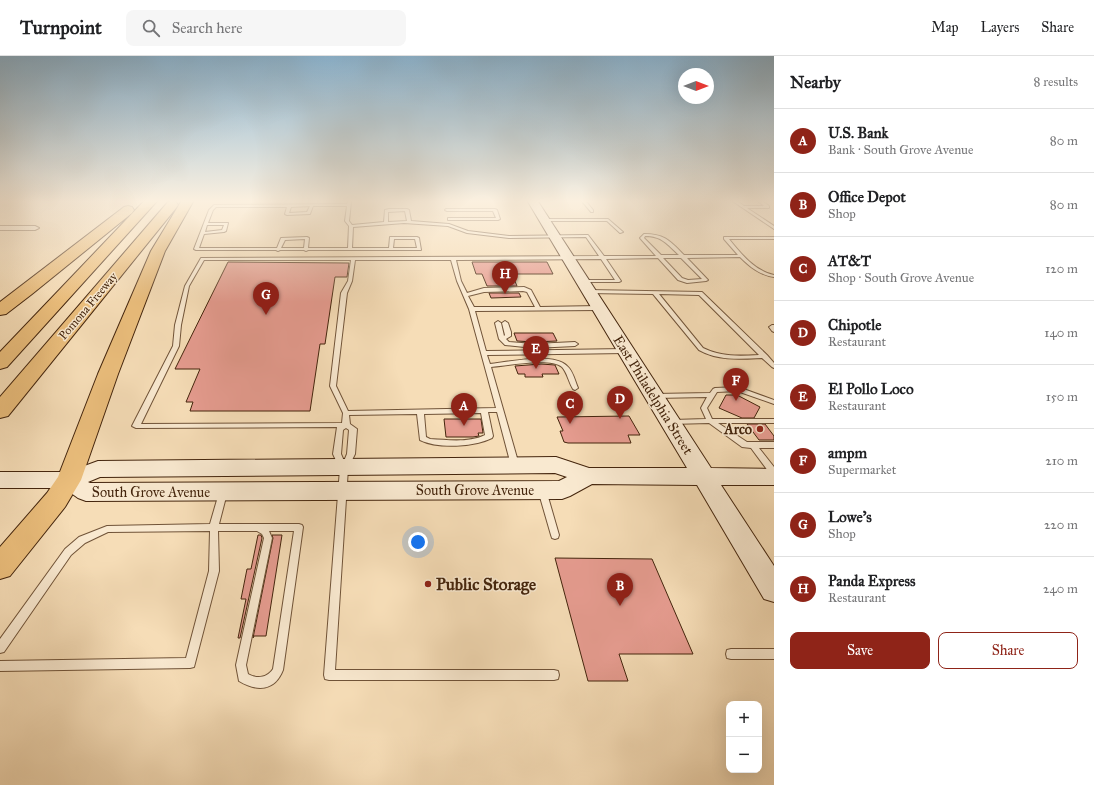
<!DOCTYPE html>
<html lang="en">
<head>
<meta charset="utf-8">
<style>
  :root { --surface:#fff; --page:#f6f6f6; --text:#202124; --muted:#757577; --line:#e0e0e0; --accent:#8f2418 }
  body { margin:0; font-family:"IM FELL Great Primer",serif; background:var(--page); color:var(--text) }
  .controls { position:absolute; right:12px; bottom:12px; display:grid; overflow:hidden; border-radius:8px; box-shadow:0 4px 16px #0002 }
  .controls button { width:36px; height:36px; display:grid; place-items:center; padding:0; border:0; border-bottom:1px solid var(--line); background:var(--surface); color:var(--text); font:20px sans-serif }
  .compass { position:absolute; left:678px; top:12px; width:36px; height:36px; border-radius:50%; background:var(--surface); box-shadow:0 4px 16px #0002; rotate:90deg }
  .you { position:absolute; left:418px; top:486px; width:14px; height:14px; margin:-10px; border:3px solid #fff; border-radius:50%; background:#1a73e8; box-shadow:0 0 0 6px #1a73e833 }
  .badge { display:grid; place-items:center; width:26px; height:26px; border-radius:50%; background:var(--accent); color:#fff; font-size:13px; font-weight:700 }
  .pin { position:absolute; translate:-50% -33px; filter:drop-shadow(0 1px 2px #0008) }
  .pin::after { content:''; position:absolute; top:21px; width:14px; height:12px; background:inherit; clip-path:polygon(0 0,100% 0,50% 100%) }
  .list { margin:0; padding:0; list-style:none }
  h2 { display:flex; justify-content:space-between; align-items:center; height:52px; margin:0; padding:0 16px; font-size:17px }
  h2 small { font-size:13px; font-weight:400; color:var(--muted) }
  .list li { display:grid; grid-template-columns:26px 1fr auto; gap:12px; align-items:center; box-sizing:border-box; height:64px; padding:0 16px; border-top:1px solid var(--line) }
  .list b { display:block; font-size:15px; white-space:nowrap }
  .list p { margin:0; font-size:13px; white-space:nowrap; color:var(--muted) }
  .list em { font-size:13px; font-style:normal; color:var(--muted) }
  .actions { display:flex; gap:8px; padding:12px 16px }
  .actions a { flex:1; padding:9px 0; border:1px solid var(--accent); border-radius:8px; text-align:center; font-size:14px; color:var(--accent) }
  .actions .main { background:var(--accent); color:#fff }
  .icon { flex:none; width:22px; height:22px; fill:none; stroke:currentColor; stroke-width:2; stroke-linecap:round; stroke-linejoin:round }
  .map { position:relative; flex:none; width:774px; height:729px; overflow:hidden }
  header { display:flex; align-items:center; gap:24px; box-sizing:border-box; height:56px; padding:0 20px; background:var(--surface); border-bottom:1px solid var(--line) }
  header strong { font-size:19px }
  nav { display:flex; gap:22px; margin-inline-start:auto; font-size:14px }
  .search { width:280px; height:36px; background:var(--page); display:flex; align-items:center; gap:10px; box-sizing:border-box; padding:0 14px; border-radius:8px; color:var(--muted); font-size:15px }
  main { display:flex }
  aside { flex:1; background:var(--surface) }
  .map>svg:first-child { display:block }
  .building { fill:#e69c90; stroke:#44250d }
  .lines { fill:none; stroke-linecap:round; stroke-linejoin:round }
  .lane-casing { stroke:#705338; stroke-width:2 }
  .street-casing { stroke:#705338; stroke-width:2 }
  .secondary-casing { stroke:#44250d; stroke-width:2 }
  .highway-casing { stroke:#44250d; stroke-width:2 }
  .lane { fill:#f9e9d0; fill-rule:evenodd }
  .street { fill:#f9e9d0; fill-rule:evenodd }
  .secondary { fill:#f9e9d0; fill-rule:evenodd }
  .highway { fill:#ebbe7c; fill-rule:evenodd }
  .poi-dot { fill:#8f2418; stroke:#f9e9d0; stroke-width:1.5 }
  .labels { text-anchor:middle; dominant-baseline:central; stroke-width:3; stroke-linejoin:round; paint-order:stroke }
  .far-street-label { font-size:12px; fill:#44250d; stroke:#f9e9d0 }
  .street-label { font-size:14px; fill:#44250d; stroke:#f9e9d0 }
  .poi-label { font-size:14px; font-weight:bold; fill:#44250d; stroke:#f9e9d0; text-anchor:end }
  .near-poi-label { font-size:17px; font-weight:bold; fill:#44250d; stroke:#f9e9d0; text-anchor:start }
</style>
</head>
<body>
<header>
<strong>Turnpoint</strong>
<div class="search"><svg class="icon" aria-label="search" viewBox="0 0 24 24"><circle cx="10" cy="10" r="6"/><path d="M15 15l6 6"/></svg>Search here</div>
<nav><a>Map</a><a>Layers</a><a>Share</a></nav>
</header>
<main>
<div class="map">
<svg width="774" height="729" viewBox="0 0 774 729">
  <rect width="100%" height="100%" fill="#f6ddb7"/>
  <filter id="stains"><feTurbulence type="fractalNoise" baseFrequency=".005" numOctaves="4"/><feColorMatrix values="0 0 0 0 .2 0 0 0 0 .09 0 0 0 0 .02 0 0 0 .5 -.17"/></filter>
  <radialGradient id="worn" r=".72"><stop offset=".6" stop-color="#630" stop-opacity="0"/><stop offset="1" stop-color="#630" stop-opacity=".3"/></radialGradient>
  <path class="building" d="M228,206L349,207L347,221H335L325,288H320L310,355H190L193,346H186L200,313H175Z
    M472,206H547L553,218H512L517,230H487L482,218H476Z
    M489,237H519L521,241L491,242Z
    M514,277H553L557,285L534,286L517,285Z
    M541,308L555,309L559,318H542L543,321H525V318H518L515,310Z
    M726,339H737L760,351L754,362H742L719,352Z
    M629,360L640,379H628L631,387H568L564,386L560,375H563L557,361Z
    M444,363H481L483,377H478L479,380L473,381H446Z
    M747,368H765L774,380V384H759Z
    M258,479H261L262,482L240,582H238L246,543H241L247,513H251Z
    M272,479H282L266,580H254L253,582L273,482Z
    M555,502L652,503L693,598H619L628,625H588Z"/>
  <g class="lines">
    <g class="lane-casing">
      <path id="lane" d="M581,144H585L593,154V156H591Z
        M731,144H736L744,150H764L758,145L761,144L769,150V152H747L774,170V173Z
        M348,145L351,146L349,165L352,169L384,166L385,154L389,153H407L409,154L411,165L449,168L468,175L509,180L587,179H588L604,200H656L640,182L644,178C665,178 670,185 684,199H738L724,183V181H774V183H729C741,198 755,215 774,219V221C760,219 750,211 740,201L687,202L708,224L706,225L687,227L678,224L658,202L606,203L621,225L619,226H580V225L582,224H615L601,203L456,204L461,225L467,237L484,232L524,231L531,234L540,251L599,250L602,252L599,254L475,255L486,295L625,293L628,295L625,297L487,299L490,308C508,306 554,296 567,310C573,315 575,325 578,332L575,334L573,333C569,327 567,316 562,311C550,301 507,310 491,311L519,409L518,411H512L511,409L497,356H488L493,380L492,382C474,391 438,393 420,384L417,358L349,359L350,368L357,373L355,398L348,412L335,614H554L558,615L559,619L558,623L554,624H329L325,623L324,619L340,413L333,398L337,371L136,372L132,370L173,290L175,269L185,230L201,202L599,200L586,181L509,182L467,177L448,170L404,167L353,171L352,192H389L390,181H417L419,182L421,194H308L306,195L304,194H280L278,195L276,194H196L194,193L209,154L214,149L347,148ZM310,150L307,156L289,157L291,151ZM313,150H347L345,165L349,170L348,192H308L309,182L307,181L281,182L277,192H199L204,178L224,176L226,175L228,167H208L213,154L216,151H287L285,158L287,159L310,158ZM405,155L407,165L388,166V156ZM207,169H224L222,174L205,176ZM645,180C662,180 667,188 679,199H661L644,182ZM305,183L304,192H281L285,184ZM394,183H415L417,192H393ZM663,202H681L702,223L688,224L682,222ZM204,204H351L348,225L341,237L330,330L343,357L342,367L141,368L179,290L181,269L189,230ZM355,204H451L457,225L469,253L496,352L348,355L336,330L347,237L352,225ZM523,235L527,236L535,251H474L468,240L484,236ZM481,357L485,379C469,387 448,384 430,383L426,381L424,358ZM346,372L349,374L347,398L344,405L341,398L343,374Z
        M446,153H495L497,154L500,163L498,164H448V162H496L493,155H447L445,154Z
        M544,163H608L623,176L620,177L607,165H543L542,164Z
        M589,234L702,236L767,299L774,307V312L772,311L762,302C740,303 719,305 699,294L653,238L587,237L586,236ZM659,238L699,239L759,299C739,300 721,301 703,292Z
        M498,265L501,267L504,280L505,279L502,267L505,265L508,267L511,276V280L506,283L509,286L534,288L575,286L578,288L575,290L534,292L505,289L499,283L495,267Z
        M772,269H774V276L772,275L769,271Z
        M738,331L774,344V348L737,335L717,336L707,352L712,363H774V367H718L747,386H774V392H759L774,411V420L771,419L751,392L742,391L709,367L671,368L669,366L671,364H673L706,363L701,352L707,341L655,342L652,340L655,338L710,337L713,333L715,332Z
        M542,431L545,432L546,434L559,479L558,482L555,483L552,482L551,479L538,434L539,432Z
        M223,434L226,435L227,437L219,468H299L302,469L303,471L283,614C275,635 257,636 239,625L236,609L264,482L262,478L257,475H218L219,515L194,611L190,612L0,615V605L186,602L209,515L210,475L108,476L85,487L71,499L4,596L0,597V583L65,493L79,481L107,470L210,468L219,437L220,435ZM269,475H294L273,613C267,622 257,623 248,618L246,609L272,482Z
        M731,593H774V603H731L727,602L726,598L727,594Z"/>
    </g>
    <g class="street-casing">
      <path id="street" d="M0,170H35L39,172L35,174H0Z"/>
    </g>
    <g class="secondary-casing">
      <path id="secondary" d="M527,144H537L711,412L774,413V429H721L774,510V546L764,543L697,429L592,428L570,440L562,443L86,445L78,442L64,432H0V416H68L98,405L556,401L589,412H687ZM555,417L567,421L559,425L90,427L88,426L100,421Z"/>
    </g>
    <g class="highway-casing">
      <path id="highway" d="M145,144H158L7,311L0,313V296Z
        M182,144H194L165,195L118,318L81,424L65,451L10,520L0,523V491L47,437L58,421L98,318L151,195Z
        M172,145L176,146L178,149L176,152L8,360L0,362V341L168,146Z
        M128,150L132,151L134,154L132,157L32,238L6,258L0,259V246L124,151Z"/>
    </g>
    <use href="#lane" class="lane"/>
    <use href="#street" class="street"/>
    <use href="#secondary" class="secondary"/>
    <use href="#highway" class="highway"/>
  </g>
  <linearGradient id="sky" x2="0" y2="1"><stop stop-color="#8bb6d4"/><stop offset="0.59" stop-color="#fbf0df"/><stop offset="1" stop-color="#fbf0df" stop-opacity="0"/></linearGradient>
  <rect width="774" height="246" fill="url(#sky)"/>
  <g class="poi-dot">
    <circle cx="760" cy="373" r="4"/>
    <circle cx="428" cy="528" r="4"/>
  </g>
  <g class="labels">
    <g class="far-street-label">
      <text transform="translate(88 250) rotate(-50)">Pomona Freeway</text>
    </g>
    <g class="street-label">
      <text transform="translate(653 339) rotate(58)">East Philadelphia Street</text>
      <text x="475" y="434">South Grove Avenue</text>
      <text x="151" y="436">South Grove Avenue</text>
    </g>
    <g class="poi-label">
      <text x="752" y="373">Arco</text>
    </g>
    <g class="near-poi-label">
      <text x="436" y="528">Public Storage</text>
    </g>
  </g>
  <rect width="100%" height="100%" filter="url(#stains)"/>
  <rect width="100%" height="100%" fill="url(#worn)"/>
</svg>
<div class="controls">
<button>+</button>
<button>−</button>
</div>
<svg class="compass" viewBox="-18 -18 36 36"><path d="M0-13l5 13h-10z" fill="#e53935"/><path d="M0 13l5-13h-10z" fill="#757577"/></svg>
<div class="you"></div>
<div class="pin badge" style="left:464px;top:370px">A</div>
<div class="pin badge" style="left:620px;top:550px">B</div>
<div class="pin badge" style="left:570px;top:368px">C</div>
<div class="pin badge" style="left:620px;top:363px">D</div>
<div class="pin badge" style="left:536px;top:313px">E</div>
<div class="pin badge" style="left:736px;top:345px">F</div>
<div class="pin badge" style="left:266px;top:259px">G</div>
<div class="pin badge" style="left:505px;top:238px">H</div>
</div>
<aside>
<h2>Nearby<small>8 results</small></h2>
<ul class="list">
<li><span class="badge">A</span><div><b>U.S. Bank</b><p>Bank · South Grove Avenue</p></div><em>80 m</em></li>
<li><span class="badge">B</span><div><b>Office Depot</b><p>Shop</p></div><em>80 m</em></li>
<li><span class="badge">C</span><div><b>AT&amp;T</b><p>Shop · South Grove Avenue</p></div><em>120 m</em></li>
<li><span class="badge">D</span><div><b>Chipotle</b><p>Restaurant</p></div><em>140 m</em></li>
<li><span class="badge">E</span><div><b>El Pollo Loco</b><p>Restaurant</p></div><em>150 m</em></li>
<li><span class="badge">F</span><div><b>ampm</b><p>Supermarket</p></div><em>210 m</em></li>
<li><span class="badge">G</span><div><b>Lowe's</b><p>Shop</p></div><em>220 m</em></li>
<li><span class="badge">H</span><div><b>Panda Express</b><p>Restaurant</p></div><em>240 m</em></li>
</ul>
<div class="actions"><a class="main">Save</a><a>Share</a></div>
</aside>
</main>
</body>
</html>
